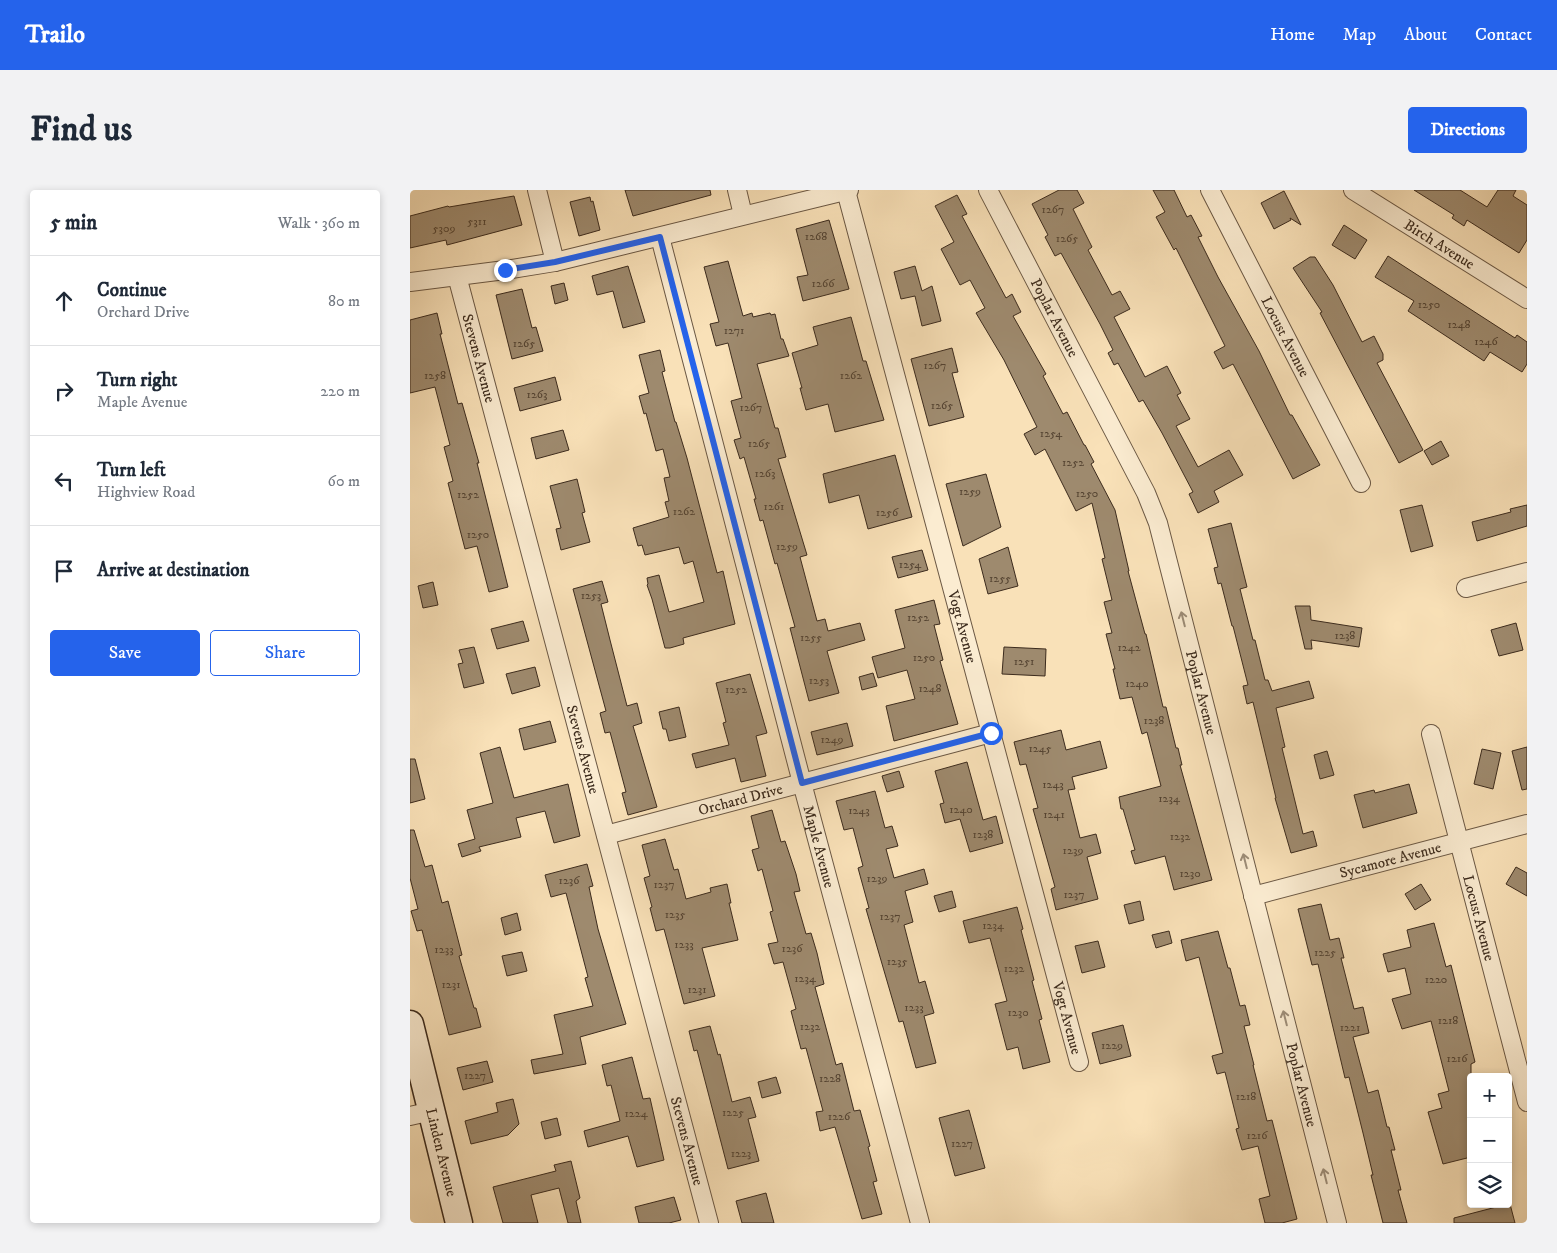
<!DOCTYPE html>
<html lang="en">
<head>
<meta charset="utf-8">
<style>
  :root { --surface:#fff; --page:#f2f2f3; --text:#1f2937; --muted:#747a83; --line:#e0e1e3; --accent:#2563eb }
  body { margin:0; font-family:"IM FELL DW Pica",serif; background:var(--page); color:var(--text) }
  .controls { position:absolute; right:15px; bottom:15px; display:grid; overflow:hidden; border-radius:5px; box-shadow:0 2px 8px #0003 }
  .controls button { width:45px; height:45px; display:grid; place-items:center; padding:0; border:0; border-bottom:1px solid var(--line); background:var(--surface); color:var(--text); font:25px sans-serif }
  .stop { position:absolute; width:15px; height:15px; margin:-11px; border:4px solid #2563eb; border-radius:50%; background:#fff }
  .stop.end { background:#2563eb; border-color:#fff; box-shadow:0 1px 5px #0008 }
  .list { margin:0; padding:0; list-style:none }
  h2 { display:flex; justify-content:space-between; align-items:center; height:65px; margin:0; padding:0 20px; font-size:21px }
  h2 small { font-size:16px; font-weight:400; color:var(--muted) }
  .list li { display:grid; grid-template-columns:32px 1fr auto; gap:15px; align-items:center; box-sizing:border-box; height:90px; padding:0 20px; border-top:1px solid var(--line) }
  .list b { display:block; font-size:19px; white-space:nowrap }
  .list p { margin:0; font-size:16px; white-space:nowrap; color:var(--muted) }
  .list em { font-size:16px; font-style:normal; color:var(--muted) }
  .actions { display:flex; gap:10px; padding:15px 20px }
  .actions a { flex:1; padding:11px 0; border:1px solid var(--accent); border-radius:5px; text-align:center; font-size:18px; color:var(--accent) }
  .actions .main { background:var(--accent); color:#fff }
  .icon { flex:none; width:28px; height:28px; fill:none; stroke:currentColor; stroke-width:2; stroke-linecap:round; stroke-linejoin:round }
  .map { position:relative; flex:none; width:1117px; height:1033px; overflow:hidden; border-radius:5px }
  header { display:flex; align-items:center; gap:30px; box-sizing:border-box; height:70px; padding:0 25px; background:var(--accent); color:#fff }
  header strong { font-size:24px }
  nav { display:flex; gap:28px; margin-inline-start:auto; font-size:18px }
  .intro { display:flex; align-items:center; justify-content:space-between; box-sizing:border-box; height:120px; padding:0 30px }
  h1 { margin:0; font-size:35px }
  .button { padding:12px 22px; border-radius:5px; background:var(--accent); color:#fff; font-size:18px; font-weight:700 }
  main { display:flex; gap:30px; padding:0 30px }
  aside { flex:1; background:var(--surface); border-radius:5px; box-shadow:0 2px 8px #0003 }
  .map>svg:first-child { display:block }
  .building { fill:#9e8a6e; stroke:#3c2b1d }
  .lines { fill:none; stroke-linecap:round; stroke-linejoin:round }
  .street-casing { stroke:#6b5844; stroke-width:20 }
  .secondary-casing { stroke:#3c2b1d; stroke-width:29 }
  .street { stroke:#fbecd1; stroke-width:18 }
  .secondary { stroke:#fbecd1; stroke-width:26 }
  .oneway { stroke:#9c8c77 }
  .route { stroke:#2563eb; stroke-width:6 }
  .labels { text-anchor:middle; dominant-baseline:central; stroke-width:4; stroke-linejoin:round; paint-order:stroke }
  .number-label { font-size:12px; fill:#544331 }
  .street-label { font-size:15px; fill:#3c2b1d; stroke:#fbecd1 }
</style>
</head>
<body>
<header>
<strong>Trailo</strong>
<nav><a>Home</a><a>Map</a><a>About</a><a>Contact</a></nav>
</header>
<div class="intro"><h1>Find us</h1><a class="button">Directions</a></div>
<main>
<aside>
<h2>5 min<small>Walk · 360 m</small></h2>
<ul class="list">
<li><svg class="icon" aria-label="ahead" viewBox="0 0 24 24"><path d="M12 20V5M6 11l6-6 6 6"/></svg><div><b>Continue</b><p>Orchard Drive</p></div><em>80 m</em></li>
<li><svg class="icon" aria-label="right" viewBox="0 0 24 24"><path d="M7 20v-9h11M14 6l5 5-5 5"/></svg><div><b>Turn right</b><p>Maple Avenue</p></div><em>220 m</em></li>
<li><svg class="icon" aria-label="left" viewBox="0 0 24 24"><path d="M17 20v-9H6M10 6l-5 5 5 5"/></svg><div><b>Turn left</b><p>Highview Road</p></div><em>60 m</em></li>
<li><svg class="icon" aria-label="arrive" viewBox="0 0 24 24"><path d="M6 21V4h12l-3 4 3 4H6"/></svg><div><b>Arrive at destination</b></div></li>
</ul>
<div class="actions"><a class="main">Save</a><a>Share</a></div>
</aside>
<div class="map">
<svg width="1117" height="1033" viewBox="0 0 1117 1033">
  <rect width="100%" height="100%" fill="#f9e1b8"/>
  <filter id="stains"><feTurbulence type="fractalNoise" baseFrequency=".004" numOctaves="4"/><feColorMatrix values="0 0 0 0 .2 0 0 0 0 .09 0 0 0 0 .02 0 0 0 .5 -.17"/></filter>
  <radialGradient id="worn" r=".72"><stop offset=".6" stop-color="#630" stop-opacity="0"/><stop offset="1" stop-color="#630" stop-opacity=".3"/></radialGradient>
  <path class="building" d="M215,0H300L301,5L223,26Z
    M649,0H667L674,13L663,19L682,57L678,60L702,105L710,101L720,119L704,127L735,187L757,176L771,203L767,205L780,229L766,236L788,277L819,260L833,285L804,301L809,312L788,323L779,304L783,302L752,243L733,210L729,212L708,173L704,175L698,163L703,160L690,134L651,63L645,66L635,47L638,45L622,14Z
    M743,0H764L777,27L781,25L792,46L788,47L808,87L849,161L880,225H882L910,275L883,289L823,174L813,179L804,162L815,156L766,58L764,60L746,27L755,22Z
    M1004,0H1050L1077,17L1088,0H1106L1103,6L1117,15V50L1109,63L1057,30L1054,36L1042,28L1044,25Z
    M874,1L891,35L880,28L881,30L864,39L851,13Z
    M547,5L557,24L552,26L596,108L602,104L611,122L603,126L636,184L633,186L653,224L657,222L674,255H675L684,272L681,274L705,320L719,381H718L735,444H736L753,517H756L766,558H768L772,575H770L802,690L764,700L755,666L725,674L721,661L725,660L713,619H711L709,607L751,596L737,542L732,544L722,507L710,509L703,479H705L696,444L702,443L694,412L702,410L692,369L695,368L682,313L666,321L635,259L625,265L614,244L627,237L594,170L566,123L575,118L560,90L550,95L531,59L544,52L525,16Z
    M104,6L112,35L37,55L36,50L0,58V26L38,16L39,17Z
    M180,7L181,12L183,11L190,40L169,46L160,12Z
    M419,30L439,99L393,111L387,87L398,85L386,39Z
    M934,35L957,50L945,69L922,55Z
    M978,66L1105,148L1107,145L1117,152V174L1112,182L1080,162L1074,171L998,121L1004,111L965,87Z
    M900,67H905L923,95L952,152L964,146L973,164V170L967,173L1013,260L989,273L910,123L912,122L883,78Z
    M318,71L333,126L342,123L343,127L360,123L361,125L365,124L371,149H373L379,166L347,174L365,238H368L376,267L368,269L397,365L390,367L407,431L415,429L418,441L450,433L455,450L417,461L429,503L399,511L380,438L385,437L367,373L365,374L353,330L350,331L344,309H346L334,267L330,269L324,250L331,248L321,211L332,208L318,153L306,156L300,134L309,132L294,77Z
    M218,76L235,132L213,138L203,101L187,105L182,86Z
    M505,76L512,101L522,96L531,131L512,136L505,106L491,109L484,82Z
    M154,93L158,110L145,114L141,96Z
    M112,99L122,138L126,137L133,161L102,169L86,105Z
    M27,123L32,144H30L48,214L52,213L69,273H67L98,397L79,402L67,356L55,359L49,336L38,293L43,291L34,257L40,255L25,197L0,203V130Z
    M441,127L453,171H456L474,230L425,242L418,214L396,220L390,198H392L382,163L408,155L403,137Z
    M542,158L548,182L542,183L554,227L519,236L501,169Z
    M250,160L255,181L252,182L265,232H266L277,268L307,383L313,381L325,434L273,448L274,454L260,458H255L242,409L237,395L238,394L237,388L249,385L259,422L294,412L283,371L274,374L269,357L235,365L232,355L228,356L223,338L259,327L255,312L259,311L254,288L260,287L253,259L246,261L236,223L234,224L229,206L239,203L229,165Z
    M145,187L151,210L110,221L104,198Z
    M153,240L159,260L126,269L121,248Z
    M1031,251L1039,266L1022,275L1014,261Z
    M485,265L502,327L458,339L449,305L419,313L413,284Z
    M576,284L591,337L553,356L536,294Z
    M167,289L175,322L172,323L180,352L151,360L146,339L151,338L140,296Z
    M1012,315L1023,356L1001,362L990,320Z
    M1117,315V336L1067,351L1062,332L1101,322L1100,319Z
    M821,333L837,397L830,399L843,450H845L855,490H858L862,501L899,491L904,508L866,518L875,557L872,558L893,644L903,641L907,656L881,663L865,608H866L843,512L837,514L833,496L838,495L823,436H822L811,393L808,394L804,378L808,377L798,339Z
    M598,357L608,396L578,404L569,369Z
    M512,360L518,380L488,388L482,367Z
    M192,391L198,412L191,414L200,450L217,516L227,513L232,533L223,536L247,617L218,625L212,603L216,602L200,542L195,543L190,523L196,521L163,399Z
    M23,392L28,415L13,418L8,396Z
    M524,410L530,434L524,435L533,470L530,471L548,534L484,551L476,516L505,509L497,480L468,488L462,467L495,458L485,420Z
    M885,416H900L901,430L952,438L949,457L901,450L902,459H895Z
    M113,431L119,451L87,459L81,439Z
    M1106,433L1113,460L1089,466L1081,440Z
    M64,457L74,493L54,498L48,474L53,473L49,460Z
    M594,457L636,459L635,486L592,484Z
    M125,477L130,496L102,504L96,484Z
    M463,483L467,496L452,500L449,487Z
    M340,484L357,543L346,546L356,586L331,592L325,568L286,578L282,564L319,555L313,533L316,532L306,493Z
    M269,517L276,547L259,551L256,539H253L249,522Z
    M140,531L146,552L114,560L109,539Z
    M437,533L443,556L407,565L401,542Z
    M651,540L656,560L690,551L697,578L662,587L665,599L658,600L670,648L686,644L691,663L677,667L688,709L646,720L641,699L645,697L623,619L628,618L616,574L610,575L604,552Z
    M90,557L104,608L158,594L170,646L144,653L135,621L106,628L111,647L69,657L71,661L52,667L48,654L65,649L57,620L83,613L70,563Z
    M1117,557V599L1112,600L1102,561Z
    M1072,559L1091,563L1083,599L1064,594Z
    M917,561L924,585L910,589L904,565Z
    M0,569H5L15,609L0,613Z
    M557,572L573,630L586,626L593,653L560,662L550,629L535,633L530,614L534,613L525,581Z
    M489,581L494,597L477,602L472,586Z
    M999,594L1007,623L953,638L944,605L964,600L965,603Z
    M465,601L475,638L482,636L488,656L476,659L484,688L514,679L518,694L495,701L503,732L494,735L509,793L515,791L524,823L514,826L526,873L506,878L493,831L489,832L456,719L459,718L448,678L453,676L443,638L434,640L426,611Z
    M362,620L371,652L375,651L386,684L390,701L384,702L396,744L401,743L407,763L414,794L405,797L426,875L432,873L444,921L450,920L460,956L458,957L467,991L463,992L472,1024L452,1029L425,937L410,941L406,922L413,921L396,858L391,859L381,821L386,819L373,772L364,774L358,754L368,752L360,722L363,721L352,679L348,681L342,660L349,658L341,626Z
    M0,640H4L15,677L22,675L32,713L38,711L52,765L49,766L64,818H66L71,837L39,845L12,740L7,741L1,721L8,719L0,688Z
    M255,649L264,680L268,679L276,709L301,702L300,698L317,694L321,713H319L328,750L292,758L305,806L274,814L254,739L246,741L240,718L242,717L234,688L240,686L232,655Z
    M177,674L183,696L179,697L188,739L216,834L170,847L176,874L124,884L121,870L153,864L144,825L183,816L175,788L178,787L156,703L141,707L135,685Z
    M1106,677L1117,683V706L1096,694Z
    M1011,694L1021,710L1005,720L995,704Z
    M542,701L546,717L529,722L524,706Z
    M730,711L734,730L719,734L714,715Z
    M911,714L920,750L929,748L934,768H931L944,819L953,817L959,843L943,847L958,903L968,900L977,937H979L985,960H981L991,1000H988L997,1033H973L961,985H963L953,943L939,887L935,888L908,774L902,775L888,719Z
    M607,717L613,739L611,740L624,790L622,791L632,829L629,830L640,872L613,879L608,857L597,860L585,814L597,811L580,748L559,753L553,731Z
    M107,723L111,740L95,745L91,728Z
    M1024,733L1036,777L1041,775L1065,872L1061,874V967L1033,974L1018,922L1032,918L1028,904L1039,901L1021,831L992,839L982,809L1001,804L995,778L978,782L973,764L1001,757L997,740Z
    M759,741L762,753L746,758L742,745Z
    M808,741L818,778H820L830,816L835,815L840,835L834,836L844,875H843L857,931L862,930L887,1029L872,1033H855L849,1009L860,1006L848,956L832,960L826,939L829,938L815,882L807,884L802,866L813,863L789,767L776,771L771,750Z
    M688,751L695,777L672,783L665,756Z
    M112,762L117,781L97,786L92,766Z
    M713,835L721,866L690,874L682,843Z
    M300,836L308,865L310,864L322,912L340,907L346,927L338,929L349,971L318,979L287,860L284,861L279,841Z
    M222,867L233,909L240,908L254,970L227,977L218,946L178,957L174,941L210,931L201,895L197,896L192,875Z
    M77,871L83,892L53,900L47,878Z
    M366,887L371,903L352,908L348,892Z
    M103,909L109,934L98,945L61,954L55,931L88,922L86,913Z
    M559,920L575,978L545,986L529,928Z
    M147,928L151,945L135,949L131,932Z
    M161,971L170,1008L166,1011L171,1033H158L149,998L121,1005L128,1033H93L83,997L146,981L144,975Z
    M356,1003L364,1033H332L326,1011Z
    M264,1007L271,1030L259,1033H229L225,1017Z
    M1098,1014H1100L1105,1033H1044V1028Z"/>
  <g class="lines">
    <g class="street-casing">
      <g id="street">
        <path d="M127,0L145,72"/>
        <path d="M327,0L333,25"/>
        <path id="s1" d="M578,0L736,303L748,333L927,1033"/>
        <path id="s2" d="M800,0L951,293"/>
        <path id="s3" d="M943,0L1117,109"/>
        <path id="s4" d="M436,1L669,872"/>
        <path id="s5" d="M250,47L392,593L510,1033"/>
        <path id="s6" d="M47,86L299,1033"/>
        <path d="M0,92L95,80L145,72L439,0"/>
        <path d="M1056,398L1117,382"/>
        <path id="s7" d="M1021,544L1117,912"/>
        <path id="s8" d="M196,645L581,543"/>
        <path id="s9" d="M843,706L1117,634"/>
        <path d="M0,926L22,921"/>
      </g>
    </g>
    <g class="secondary-casing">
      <g id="secondary">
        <path id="s10" d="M0,834L49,1033"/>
      </g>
    </g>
    <use href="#street" class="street"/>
    <use href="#secondary" class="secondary"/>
  </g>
  <defs><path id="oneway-shaft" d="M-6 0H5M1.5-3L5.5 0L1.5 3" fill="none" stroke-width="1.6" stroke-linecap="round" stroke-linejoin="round" transform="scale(1.25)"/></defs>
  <g class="oneway">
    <use href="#oneway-shaft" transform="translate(773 429) rotate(-104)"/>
    <use href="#oneway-shaft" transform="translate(835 671) rotate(-104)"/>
    <use href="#oneway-shaft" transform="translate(875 828) rotate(-104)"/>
    <use href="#oneway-shaft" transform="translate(915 986) rotate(-104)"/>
  </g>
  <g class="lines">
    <path class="route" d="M95,80L145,72L250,47L392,593L581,543"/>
  </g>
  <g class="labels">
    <g class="number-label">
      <text x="643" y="19">1267</text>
      <text x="67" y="31">5311</text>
      <text x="34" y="38">5309</text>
      <text x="406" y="46">1268</text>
      <text x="657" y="48">1265</text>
      <text x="413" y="93">1266</text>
      <text x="1019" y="114">1250</text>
      <text x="1049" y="134">1248</text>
      <text x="324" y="140">1271</text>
      <text x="1076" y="151">1246</text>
      <text x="114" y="153">1265</text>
      <text x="525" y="175">1267</text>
      <text x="25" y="185">1258</text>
      <text x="441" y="185">1262</text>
      <text x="127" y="204">1263</text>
      <text x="532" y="215">1265</text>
      <text x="341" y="217">1267</text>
      <text x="641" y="243">1254</text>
      <text x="349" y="253">1265</text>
      <text x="663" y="272">1252</text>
      <text x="355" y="283">1263</text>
      <text x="560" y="301">1259</text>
      <text x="677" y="303">1250</text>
      <text x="58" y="304">1252</text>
      <text x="364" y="316">1261</text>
      <text x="274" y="321">1262</text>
      <text x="477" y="322">1256</text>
      <text x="68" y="344">1250</text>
      <text x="377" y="356">1259</text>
      <text x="500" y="374">1254</text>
      <text x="590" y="388">1255</text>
      <text x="181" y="405">1253</text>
      <text x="508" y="427">1252</text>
      <text x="935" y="445">1238</text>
      <text x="401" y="447">1255</text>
      <text x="719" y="457">1242</text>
      <text x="514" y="467">1250</text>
      <text x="614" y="471">1251</text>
      <text x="409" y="490">1253</text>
      <text x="727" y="493">1240</text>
      <text x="520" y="498">1248</text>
      <text x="326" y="499">1252</text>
      <text x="744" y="530">1238</text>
      <text x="422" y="549">1249</text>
      <text x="630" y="558">1245</text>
      <text x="643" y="594">1243</text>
      <text x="759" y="608">1234</text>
      <text x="551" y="619">1240</text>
      <text x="449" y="620">1243</text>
      <text x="644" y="624">1241</text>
      <text x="573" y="644">1238</text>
      <text x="770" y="646">1232</text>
      <text x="663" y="660">1239</text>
      <text x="780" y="683">1230</text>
      <text x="467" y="688">1239</text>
      <text x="159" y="690">1236</text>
      <text x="254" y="694">1237</text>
      <text x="664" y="704">1237</text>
      <text x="265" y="724">1235</text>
      <text x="480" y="726">1237</text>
      <text x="583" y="735">1234</text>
      <text x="274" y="754">1233</text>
      <text x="382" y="758">1236</text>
      <text x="34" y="759">1233</text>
      <text x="915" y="762">1225</text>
      <text x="487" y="771">1235</text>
      <text x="604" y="778">1232</text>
      <text x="395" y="788">1234</text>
      <text x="1026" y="789">1220</text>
      <text x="41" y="794">1231</text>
      <text x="287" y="799">1231</text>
      <text x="504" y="817">1233</text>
      <text x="608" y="822">1230</text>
      <text x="1038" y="830">1218</text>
      <text x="400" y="836">1232</text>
      <text x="940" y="837">1221</text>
      <text x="702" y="855">1229</text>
      <text x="1047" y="868">1216</text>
      <text x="65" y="885">1227</text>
      <text x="420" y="888">1228</text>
      <text x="836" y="906">1218</text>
      <text x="323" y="922">1225</text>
      <text x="226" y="923">1224</text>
      <text x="429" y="926">1226</text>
      <text x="847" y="945">1216</text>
      <text x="552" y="953">1227</text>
      <text x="331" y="963">1223</text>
    </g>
    <g class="street-label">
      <text stroke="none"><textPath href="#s3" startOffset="102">Birch Avenue</textPath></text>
      <text stroke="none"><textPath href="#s1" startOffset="144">Poplar Avenue</textPath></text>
      <text stroke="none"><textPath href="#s2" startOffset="165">Locust Avenue</textPath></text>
      <text stroke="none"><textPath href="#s6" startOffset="85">Stevens Avenue</textPath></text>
      <text stroke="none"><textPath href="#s4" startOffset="451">Vogt Avenue</textPath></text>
      <text stroke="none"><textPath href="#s1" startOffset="549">Poplar Avenue</textPath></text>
      <text stroke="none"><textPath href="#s6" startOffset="490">Stevens Avenue</textPath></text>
      <text stroke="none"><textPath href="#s8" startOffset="139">Orchard Drive</textPath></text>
      <text stroke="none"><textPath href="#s5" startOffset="630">Maple Avenue</textPath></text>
      <text stroke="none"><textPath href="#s9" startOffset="142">Sycamore Avenue</textPath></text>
      <text stroke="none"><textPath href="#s7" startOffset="190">Locust Avenue</textPath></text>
      <text stroke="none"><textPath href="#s4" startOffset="856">Vogt Avenue</textPath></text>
      <text stroke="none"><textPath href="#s1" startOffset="954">Poplar Avenue</textPath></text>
      <text stroke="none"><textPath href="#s6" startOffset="895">Stevens Avenue</textPath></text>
      <text stroke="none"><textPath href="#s10" startOffset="132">Linden Avenue</textPath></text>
    </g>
  </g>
  <rect width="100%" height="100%" filter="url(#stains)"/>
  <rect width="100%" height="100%" fill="url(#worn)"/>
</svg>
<div class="controls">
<button>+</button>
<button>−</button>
<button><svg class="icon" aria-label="layers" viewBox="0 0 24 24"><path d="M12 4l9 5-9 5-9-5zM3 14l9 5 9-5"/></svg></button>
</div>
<div class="stop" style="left:581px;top:543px"></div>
<div class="stop end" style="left:95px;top:80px"></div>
</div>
</main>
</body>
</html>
